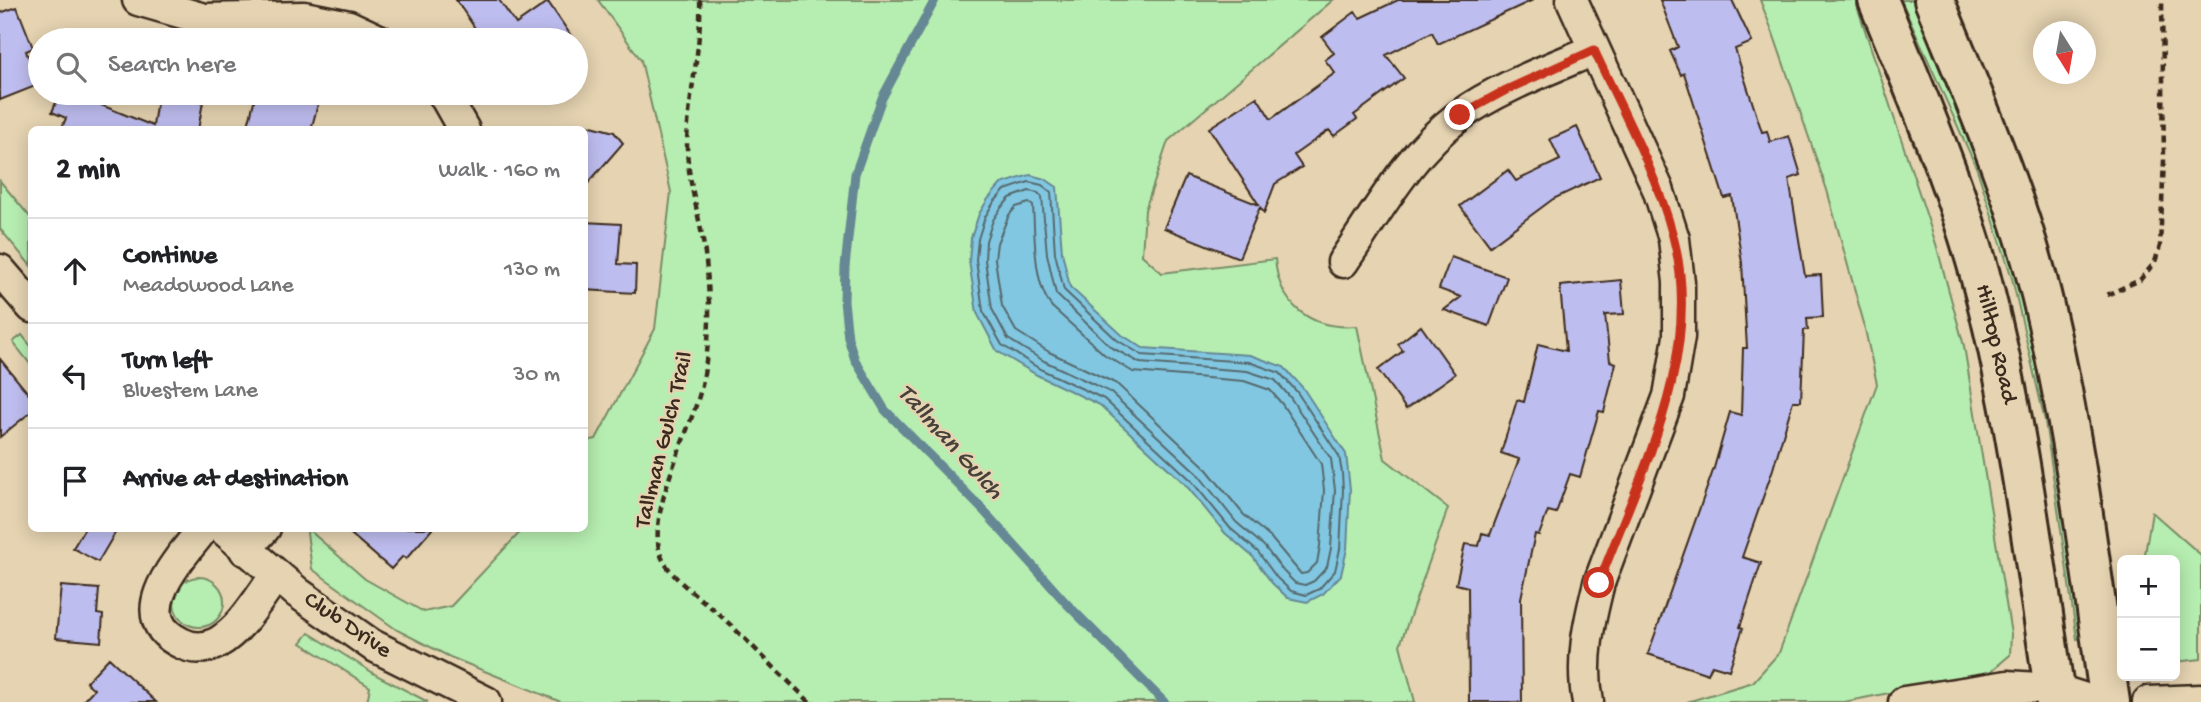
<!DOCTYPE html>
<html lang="en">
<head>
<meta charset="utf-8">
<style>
  :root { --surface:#fff; --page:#f2f2f2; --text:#202124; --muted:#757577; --line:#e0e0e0 }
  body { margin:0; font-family:"Gochi Hand",sans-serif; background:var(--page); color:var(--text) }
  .controls { position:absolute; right:21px; bottom:21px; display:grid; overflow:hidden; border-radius:10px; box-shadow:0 4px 18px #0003 }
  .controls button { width:63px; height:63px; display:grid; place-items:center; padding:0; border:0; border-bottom:2px solid var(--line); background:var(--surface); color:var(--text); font:35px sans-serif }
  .compass { position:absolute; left:2033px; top:21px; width:63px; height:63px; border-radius:50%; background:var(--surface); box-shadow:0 4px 18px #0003; rotate:169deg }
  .stop { position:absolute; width:21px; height:21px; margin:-16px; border:5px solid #c8321e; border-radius:50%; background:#fff }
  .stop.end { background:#c8321e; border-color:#fff; box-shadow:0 2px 7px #0008 }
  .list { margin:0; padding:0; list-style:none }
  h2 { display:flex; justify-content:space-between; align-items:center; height:91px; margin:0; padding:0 28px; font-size:30px }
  h2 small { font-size:23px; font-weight:400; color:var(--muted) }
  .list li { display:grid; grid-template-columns:46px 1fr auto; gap:21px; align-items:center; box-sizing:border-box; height:105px; padding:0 28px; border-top:2px solid var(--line) }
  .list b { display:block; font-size:26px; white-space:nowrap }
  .list p { margin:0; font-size:23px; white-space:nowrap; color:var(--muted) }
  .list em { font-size:23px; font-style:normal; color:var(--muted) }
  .icon { flex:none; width:38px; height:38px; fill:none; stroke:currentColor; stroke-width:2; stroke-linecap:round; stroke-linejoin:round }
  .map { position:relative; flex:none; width:2201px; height:702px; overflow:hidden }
  .search { position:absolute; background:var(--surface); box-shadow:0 4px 18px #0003; left:28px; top:28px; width:560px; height:77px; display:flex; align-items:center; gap:18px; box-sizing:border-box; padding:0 24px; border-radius:38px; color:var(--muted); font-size:26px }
  .panel { position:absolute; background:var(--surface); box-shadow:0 4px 18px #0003; left:28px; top:126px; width:560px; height:406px; border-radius:10px }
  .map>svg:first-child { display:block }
  .green { fill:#b6edb0; stroke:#788c67; stroke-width:2 }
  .water { fill:#81c7e2; stroke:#658894; stroke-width:2 }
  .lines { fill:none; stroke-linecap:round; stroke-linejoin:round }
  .shore { stroke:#57696c; stroke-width:2 }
  .stream { stroke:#658894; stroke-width:9 }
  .building { fill:#bebdef; stroke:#3b2a1e; stroke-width:2 }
  .minor-casing { stroke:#3b2a1e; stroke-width:35 }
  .major-casing { stroke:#3b2a1e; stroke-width:44 }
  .path { stroke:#3b2a1e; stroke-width:4.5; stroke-dasharray:7 5; stroke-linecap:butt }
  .minor { stroke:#e5d3b1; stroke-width:30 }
  .major { stroke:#e5d3b1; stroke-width:38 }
  .route { stroke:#c8321e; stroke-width:9 }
  .labels { text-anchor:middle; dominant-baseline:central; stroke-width:5; stroke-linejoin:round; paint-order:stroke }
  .street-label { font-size:24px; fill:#3b2a1e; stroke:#e5d3b1 }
  .water-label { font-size:26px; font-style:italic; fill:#46423b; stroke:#e5d3b1 }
</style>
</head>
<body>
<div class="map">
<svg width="2201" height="702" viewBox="0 0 2201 702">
  <rect width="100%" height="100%" fill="#e5d3b1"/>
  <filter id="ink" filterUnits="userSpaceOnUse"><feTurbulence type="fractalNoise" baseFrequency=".0143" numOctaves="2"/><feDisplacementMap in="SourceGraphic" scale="14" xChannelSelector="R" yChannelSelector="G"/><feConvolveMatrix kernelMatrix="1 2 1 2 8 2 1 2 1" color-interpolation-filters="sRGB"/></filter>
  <g filter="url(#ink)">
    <path class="green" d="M598,0H1333L1168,141L1145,210L1142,255L1162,273L1275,259C1279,306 1311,330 1357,326L1385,459L1448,508L1400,645L1415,702H561L450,657L397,630L312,569L307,533L309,530L365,579L424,612L451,606L523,529L584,528L585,441L596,439L655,329L671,192L641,60Z
      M1760,0H1855L1936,244L1964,346L2011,634L2010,655L1989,673L1844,702H1687L1753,682L1779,653L1877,384L1863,320L1827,190L1773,33Z
      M1901,0H1915C1946,77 1980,153 2005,233C2046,364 2062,502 2083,638L2077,639L2045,421L2012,278L1977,169Z
      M0,181L31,218V266L0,229Z
      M22,335L31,346V365L13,342Z
      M2152,512L2201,555V659L2175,662V560H2144Z
      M174 602a25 25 0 1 1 50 0a25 25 0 1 1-50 0Z
      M309,633L378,676L428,702H367L370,687L301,643Z"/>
    <path class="water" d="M1030,175L1045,179L1057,187L1062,252L1070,287L1122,335L1143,348L1250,355L1284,367L1303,388L1346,454L1350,489L1347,549L1341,575L1323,594L1307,602L1288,598L1272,583L1253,557L1225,533L1185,484L1100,405L1037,375L997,351L977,313L969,261L971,238L979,214L988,199L1001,184Z"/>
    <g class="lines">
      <path class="shore" d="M1029,182L1042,185L1051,192L1055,253L1064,290L1117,340L1142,355L1249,362L1280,373L1297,392L1339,456L1342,473L1343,490L1340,549L1335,571L1319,589L1306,595L1291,591L1277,578L1258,552L1230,528L1190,479L1104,399L1040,369L1002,345L983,311L976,260L978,239L985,217L994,202L1005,190Z
        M1029,191L1038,193L1042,197L1047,254L1056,294L1111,347L1140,363L1247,371L1275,380L1290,397L1331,459L1333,474L1335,490L1331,548L1327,567L1314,581L1305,585L1295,583L1284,572L1264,546L1236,522L1197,473L1110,392L1044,361L1008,339L992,309L985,260L986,241L993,220L1001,208L1010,198Z
        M1029,203L1033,206C1035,234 1033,284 1052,307L1105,355L1133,372L1244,381L1270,390L1282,404L1321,464L1324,490L1320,546L1317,563L1307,573L1301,574L1271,538L1244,515L1204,466L1117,384L1049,352L1016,331L1002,306L995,259L997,243L1009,215L1016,207Z"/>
      <path class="stream" d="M935,0L882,98L855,174L845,267L844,301L848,338L855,360L885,410L983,510L1066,603L1164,702"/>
    </g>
    <path class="building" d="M456,0H499L516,24L548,2L574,40H483Z
      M1398,0H1533L1438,44L1432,32L1386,55L1404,78L1354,115L1357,119L1334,136L1329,130L1294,155L1302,167L1275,184L1264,213L1260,207L1239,258L1164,228L1186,176L1259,205L1209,128L1257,97L1271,119L1335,73L1325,60L1334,53L1322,37L1355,12L1360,18Z
      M1660,0H1732L1752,42L1735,49L1762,132L1767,131L1770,142L1789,136L1801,175L1789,179L1805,276L1821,275L1823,317L1807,318L1808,330H1804L1801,401H1793L1773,469L1742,557L1761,563L1740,627L1743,628L1729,670L1712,665L1708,674L1648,654L1714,468L1730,412L1741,415L1743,348H1747L1742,263L1732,196L1724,198L1684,73L1681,75L1670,51L1678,47Z
      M17,7L33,48L26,51L38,85L0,100V13Z
      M60,93H107L101,105L153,126L158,93H186L204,96L198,130H61L66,118L52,112Z
      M256,93H301L300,100L318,104L311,130H247Z
      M584,124L614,132L623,143L584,188Z
      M1577,127L1600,177L1553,199L1490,246L1460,206L1508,170L1516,181L1560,160L1550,139Z
      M584,222L621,224L618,264L636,265L635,293L584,290Z
      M1451,257L1507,277L1489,326L1444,310L1461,297L1439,289Z
      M1621,280L1624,314L1605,315L1610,361L1616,363L1604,412L1599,411L1580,477L1570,474L1556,513L1548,511L1539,535L1535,534L1521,598L1522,702H1469L1468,587L1456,584L1465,544L1479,546L1482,533L1490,535L1519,459L1501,453L1517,400L1524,402L1538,344L1566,351L1560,286Z
      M1421,326L1455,374L1406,409L1378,370L1403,351L1398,344Z
      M0,359L32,398V411L0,437Z
      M85,528H118L98,562L73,548Z
      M344,528H433L406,559L403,556L391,569Z
      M61,586L99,589L97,614L103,615L101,642L56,638Z
      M109,658L156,702H82L94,689L86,682Z"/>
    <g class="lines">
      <g class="minor-casing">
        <path id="minor" d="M138,0L204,19L304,17L349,26L379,40
          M1572,0L1658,189L1674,239L1679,282V337L1669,396L1599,583C1589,622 1580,661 1588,702
          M443,93L464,130
          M1343,262C1378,211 1409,153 1459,116C1495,89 1552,68 1594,50
          M0,270L32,307
          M204,528C181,557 124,616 181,643C192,649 205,649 217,643C242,629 259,598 276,575
          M222,528L298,593L372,645L486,702
          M245,550L265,528
          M1904,702L2007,686L2054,689L2095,702
          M2148,702L2201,700"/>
      </g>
      <g class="major-casing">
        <path id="major" d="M1878,0C1917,96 1960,193 1985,294C2019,428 2035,566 2056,702
          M1934,0C1973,96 2016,193 2041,294C2074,428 2090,566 2110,702"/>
      </g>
      <path class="path" d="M700,0C702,50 687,98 687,148C688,181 699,214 704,247C711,292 711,341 702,385C692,429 643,517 662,558C674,582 703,599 722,617C752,645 780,674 810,702
        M2107,295L2140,280L2155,262L2160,246L2164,160L2162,0"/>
      <use href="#minor" class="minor"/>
      <use href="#major" class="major"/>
    </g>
  </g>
  <g class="lines" filter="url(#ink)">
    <path class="route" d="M1460,115L1506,90L1594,50C1622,111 1656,171 1673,236C1705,356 1640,473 1599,583"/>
  </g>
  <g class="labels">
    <g class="street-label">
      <text transform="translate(1995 344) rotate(77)">Hilltop Road</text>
      <text transform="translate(665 440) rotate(-76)">Tallman Gulch Trail</text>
      <text transform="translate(347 626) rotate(34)">Club Drive</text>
    </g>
    <g class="water-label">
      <text transform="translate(949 443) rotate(48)">Tallman Gulch</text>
    </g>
  </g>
</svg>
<div class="controls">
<button>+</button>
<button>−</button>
</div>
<svg class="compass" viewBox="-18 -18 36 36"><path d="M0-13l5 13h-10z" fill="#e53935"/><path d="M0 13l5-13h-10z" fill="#757577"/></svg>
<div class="stop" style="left:1599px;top:583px"></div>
<div class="stop end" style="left:1460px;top:115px"></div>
<div class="search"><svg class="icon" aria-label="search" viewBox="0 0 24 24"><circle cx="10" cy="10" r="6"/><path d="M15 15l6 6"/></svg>Search here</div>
<section class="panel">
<h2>2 min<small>Walk · 160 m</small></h2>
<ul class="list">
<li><svg class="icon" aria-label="ahead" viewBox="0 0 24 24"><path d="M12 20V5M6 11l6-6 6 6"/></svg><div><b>Continue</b><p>Meadowood Lane</p></div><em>130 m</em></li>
<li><svg class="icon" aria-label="left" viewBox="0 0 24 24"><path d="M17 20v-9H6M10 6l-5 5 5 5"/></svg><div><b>Turn left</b><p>Bluestem Lane</p></div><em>30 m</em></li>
<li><svg class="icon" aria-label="arrive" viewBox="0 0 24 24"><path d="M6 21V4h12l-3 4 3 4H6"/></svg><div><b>Arrive at destination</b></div></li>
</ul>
</section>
</div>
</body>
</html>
